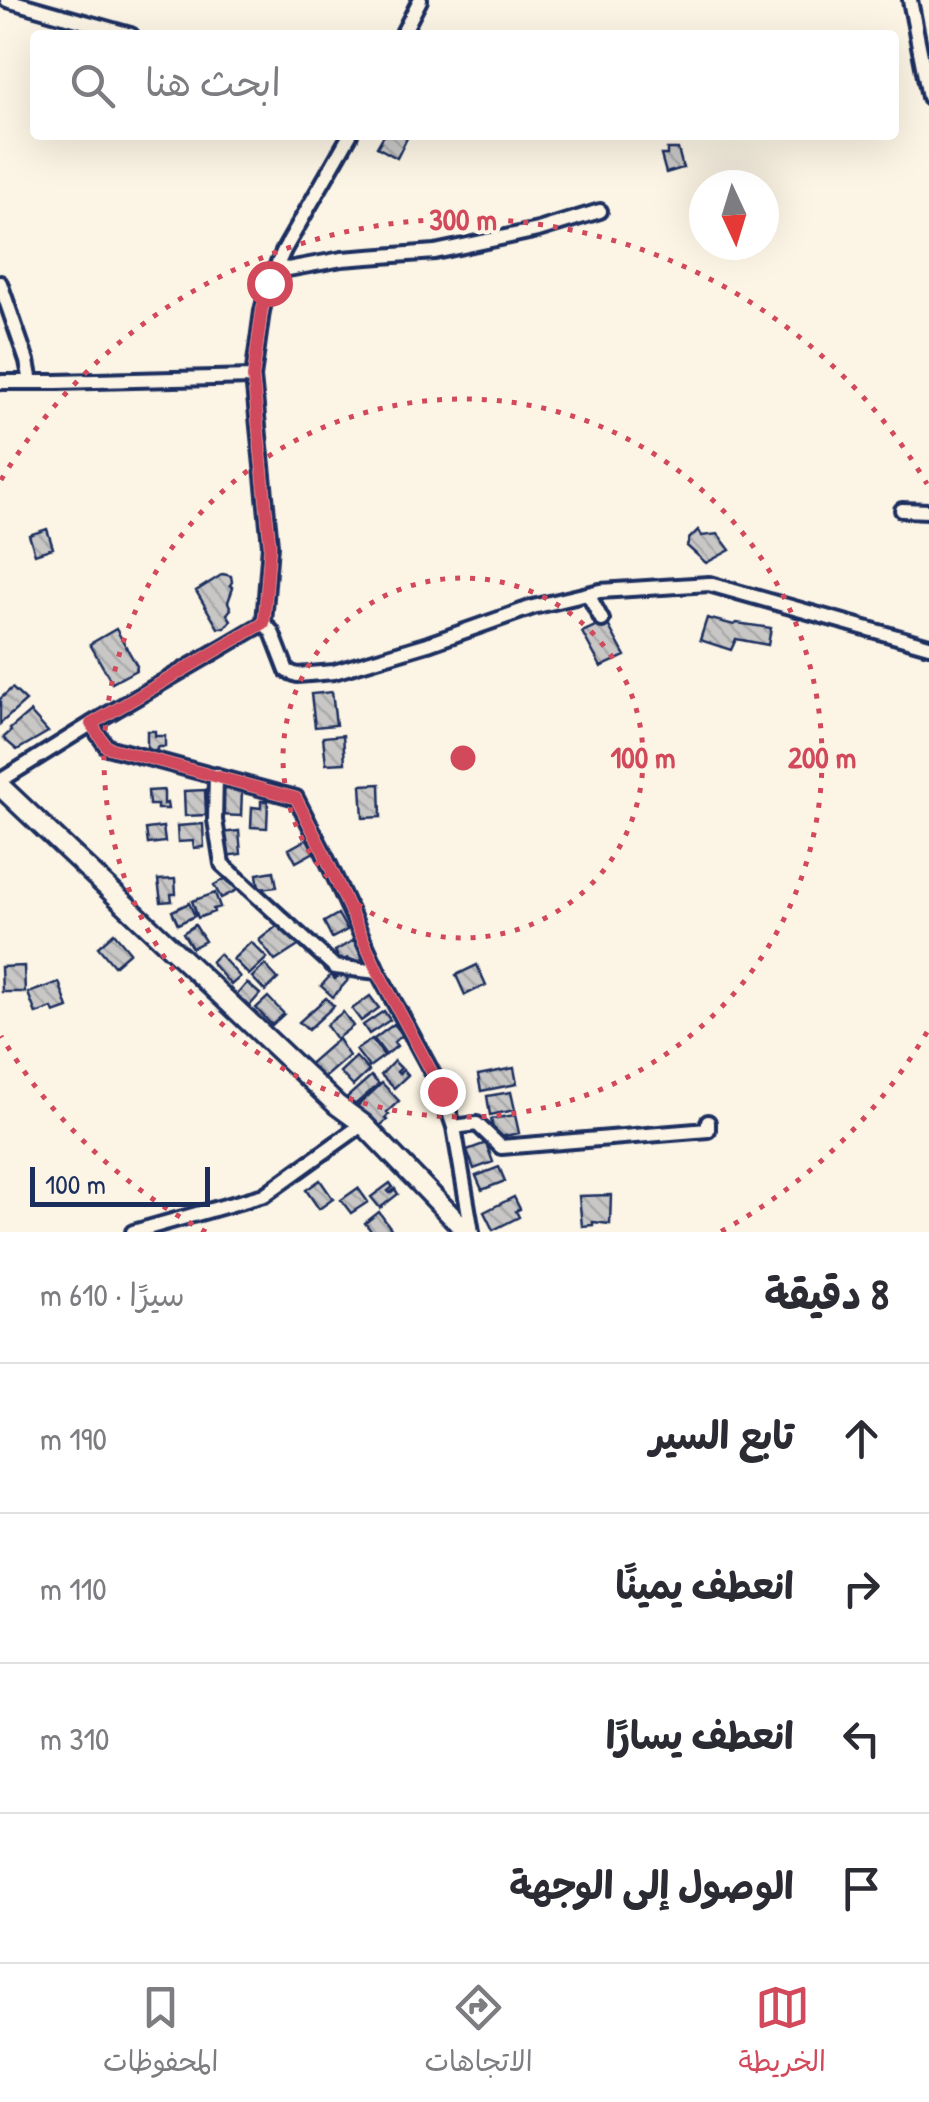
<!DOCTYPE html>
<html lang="ar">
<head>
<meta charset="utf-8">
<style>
  :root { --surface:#fff; --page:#f7f7f7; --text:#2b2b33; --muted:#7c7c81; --line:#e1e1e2; --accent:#d1495b }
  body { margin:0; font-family:"Patrick Hand","Playpen Sans Arabic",sans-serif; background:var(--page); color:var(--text); direction:rtl }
  .compass { position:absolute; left:689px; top:170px; width:90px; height:90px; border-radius:50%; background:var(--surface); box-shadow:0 10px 40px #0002; rotate:176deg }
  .scale { position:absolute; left:30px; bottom:25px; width:180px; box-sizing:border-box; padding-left:10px; border:5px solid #1b2f5e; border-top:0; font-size:28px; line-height:35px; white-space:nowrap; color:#1b2f5e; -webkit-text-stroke:8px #fcf5e5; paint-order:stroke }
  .stop { position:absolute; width:30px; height:30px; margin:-22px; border:8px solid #d1495b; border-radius:50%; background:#fff }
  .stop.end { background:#d1495b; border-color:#fff; box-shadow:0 2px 10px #0008 }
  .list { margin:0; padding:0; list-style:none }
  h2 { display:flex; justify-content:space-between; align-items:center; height:130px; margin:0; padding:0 40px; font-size:42px }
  h2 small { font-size:32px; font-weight:400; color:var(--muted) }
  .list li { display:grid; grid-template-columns:65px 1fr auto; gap:30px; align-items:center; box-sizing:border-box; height:150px; padding:0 40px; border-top:2px solid var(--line) }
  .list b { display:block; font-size:38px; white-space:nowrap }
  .list em { font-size:32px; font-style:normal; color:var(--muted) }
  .icon { flex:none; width:55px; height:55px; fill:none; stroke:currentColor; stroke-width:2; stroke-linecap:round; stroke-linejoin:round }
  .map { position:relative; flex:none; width:929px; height:1232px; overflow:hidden; direction:ltr }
  .search { position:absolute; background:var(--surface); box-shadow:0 10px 40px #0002; left:30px; right:30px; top:30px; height:110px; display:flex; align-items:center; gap:25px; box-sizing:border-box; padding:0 35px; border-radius:10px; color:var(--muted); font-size:38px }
  .sheet { height:730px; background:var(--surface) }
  nav { display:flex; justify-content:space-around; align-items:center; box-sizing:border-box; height:140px; border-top:2px solid var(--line); background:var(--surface); font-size:28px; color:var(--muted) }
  nav a { display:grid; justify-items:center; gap:5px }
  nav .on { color:var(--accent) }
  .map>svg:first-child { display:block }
  .building { fill:url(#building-back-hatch); stroke:#1b2f5e; stroke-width:2.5 }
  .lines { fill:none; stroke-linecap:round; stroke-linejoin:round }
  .minor-casing { stroke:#1b2f5e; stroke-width:20 }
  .secondary-casing { stroke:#1b2f5e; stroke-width:25 }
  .minor { stroke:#fcf5e5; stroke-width:12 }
  .secondary { stroke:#fcf5e5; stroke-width:18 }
  .route { stroke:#d1495b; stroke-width:12 }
  .ring { fill:none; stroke:#d1495b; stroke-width:5; stroke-dasharray:5 10 }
  .centre { fill:#d1495b; stroke:#fcf5e5; stroke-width:5 }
  .ring-label { font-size:30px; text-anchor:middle; font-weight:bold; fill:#d1495b; stroke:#fcf5e5; stroke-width:8; stroke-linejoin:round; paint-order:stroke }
</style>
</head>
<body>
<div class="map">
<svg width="929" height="1232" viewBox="0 0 929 1232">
  <defs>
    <pattern id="building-back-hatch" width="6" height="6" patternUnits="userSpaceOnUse" patternTransform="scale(2.5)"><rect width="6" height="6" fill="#c8c7c6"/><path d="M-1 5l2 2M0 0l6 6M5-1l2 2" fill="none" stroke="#ababac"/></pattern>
  </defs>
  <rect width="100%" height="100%" fill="#fcf5e5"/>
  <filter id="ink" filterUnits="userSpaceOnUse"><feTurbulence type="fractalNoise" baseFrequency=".01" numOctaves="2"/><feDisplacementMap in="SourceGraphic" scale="20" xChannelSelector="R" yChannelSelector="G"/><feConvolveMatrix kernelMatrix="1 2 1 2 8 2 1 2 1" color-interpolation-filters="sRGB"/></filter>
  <g filter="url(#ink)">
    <path class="building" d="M384,135H401L407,138L397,158L377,147Z
      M667,149H678L683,168L666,173L661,155H667Z
      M47,529L53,548L35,554L29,535Z
      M698,530L702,536L718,534L730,550L706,563L687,546L689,539Z
      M223,574L231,576L232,582L230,585L233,588L228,602L231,609L227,614L231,620L225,628H218L196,591Z
      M707,618L734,625L737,623L771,628L768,645L736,639L731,650L700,640Z
      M606,621L625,656L601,667L582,632Z
      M116,629L137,666L136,670L112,683L90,644Z
      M12,688L26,701L0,724V699Z
      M332,692L336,725L315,727L311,694Z
      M30,712L48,732L17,750L3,738L11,731L10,729Z
      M147,731H155V736H165V747H157V752H147Z
      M343,735L345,763L326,764L323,737Z
      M380,784L381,817L363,818L361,785Z
      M221,789L242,790L241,816L219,815Z
      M164,790V804L167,803L168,809H157V805H149L148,791Z
      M205,790L206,815L185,816L184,791Z
      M261,801H268L267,828L251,827L252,807L261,808Z
      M203,824L204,847L194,848L193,841L178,842L177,826Z
      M163,827L165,842L148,844L146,829Z
      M239,831L241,854L223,856L220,833Z
      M309,838L316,851L296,862L289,849Z
      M274,871L277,887L259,889L257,874Z
      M232,875L239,889L221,898L214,885Z
      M175,879L176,894H171L172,901L161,902L158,880Z
      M215,893L220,907L213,909L214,912L198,918L192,901Z
      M189,903L195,916L178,924L172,911Z
      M338,914L347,930L332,938L324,922Z
      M282,922L300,945L275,961L259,940Z
      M195,925L205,941L192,948L183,933Z
      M114,933L130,952L114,966L98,947Z
      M354,940L364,959L351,965L348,958L340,961L335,951Z
      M251,942L267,958L249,975L233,959Z
      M219,954L240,977L231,985L211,962Z
      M265,965L278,979L265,991L252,977Z
      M477,965L486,985L465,995L456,975Z
      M24,966L25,992H2L1,967Z
      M341,973L348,980L333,997L321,986L331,975L335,979Z
      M59,982L68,1008L54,1013L52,1008L36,1014L28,993Z
      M247,983L260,994L246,1010L233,999Z
      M370,996L379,1008L361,1021L352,1009Z
      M268,997L284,1014L272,1025L256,1008Z
      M326,998L334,1006L308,1030L299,1022Z
      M384,1011L390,1020L369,1034L363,1025Z
      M343,1012L353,1026L336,1039L326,1025Z
      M394,1024L403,1035L394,1042L397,1046L386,1055L374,1039Z
      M338,1039L349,1056L320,1081L307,1066Z
      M372,1039L384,1056L369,1067L356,1050Z
      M356,1057L369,1071L353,1086L340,1072Z
      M394,1061L401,1068L397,1072L399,1074L403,1070L408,1075L394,1088L381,1075Z
      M514,1068L517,1084L481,1091L478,1075Z
      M371,1076L379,1084L351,1108L344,1100Z
      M382,1083L399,1101L387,1112L389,1114L385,1118L387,1120L372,1133L351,1112Z
      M511,1092L515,1110L490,1115L487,1096Z
      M515,1115L519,1133L495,1138L491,1119Z
      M486,1143L493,1162L474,1169L467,1150Z
      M499,1167L505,1181L482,1190L476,1176Z
      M320,1180L333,1199L319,1209L306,1190Z
      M390,1183L393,1187L388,1191L390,1193L395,1189L398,1194L380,1208L371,1197Z
      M358,1188L368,1202L351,1213L341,1200Z
      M611,1195L610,1224L593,1222V1225L582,1226L579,1196Z
      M514,1197L520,1209L516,1211L519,1217L493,1230L484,1212Z
      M379,1212L392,1230L389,1232H372L365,1223Z"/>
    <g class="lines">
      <g class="minor-casing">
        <path id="minor" d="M7,0L131,35
          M910,0L929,97
          M402,35L420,0
          M276,267L288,269L342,259L435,252L538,230L600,211
          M0,283L27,361L31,382
          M0,382H56L253,377
          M902,510L929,511
          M588,594L602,620
          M264,623L272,632L287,671L297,675L334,672L428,644L533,607L600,591L709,584L929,646
          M91,724L264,623L270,545L253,377L262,311L269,283L284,250L350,135
          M216,775L215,820L222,864L335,967L378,972
          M0,781L91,724L107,747L296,798L322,849L378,972L442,1091L454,1127L472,1232
          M454,1127L477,1124L501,1147L708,1130V1122
          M133,1232L264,1195L363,1124"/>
      </g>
      <g class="secondary-casing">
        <path id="secondary" d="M0,786L337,1105L363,1124L467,1232"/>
      </g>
      <use href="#minor" class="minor"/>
      <use href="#secondary" class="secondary"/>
    </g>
  </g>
  <g class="lines" filter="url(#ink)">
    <path class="route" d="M269,283L262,310L253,377L270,545L264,623L91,724L107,747L296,798L322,849L378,972L442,1091"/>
  </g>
  <g class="ring">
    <circle cx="463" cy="758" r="180"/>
    <circle cx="463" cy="758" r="359"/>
    <path d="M927 1032A539 539 0 0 1 720 1232M206 1232A539 539 0 0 1 1 1036M1 480A539 539 0 0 1 927 484"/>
  </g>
  <circle cx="463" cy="758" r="15" class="centre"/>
  <g class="ring-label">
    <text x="463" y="230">300 m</text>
    <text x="643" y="768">100 m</text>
    <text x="822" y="768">200 m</text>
  </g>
</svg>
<svg class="compass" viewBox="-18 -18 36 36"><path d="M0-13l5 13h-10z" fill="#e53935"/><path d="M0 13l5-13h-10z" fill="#7c7c81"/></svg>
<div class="scale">100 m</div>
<div class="stop" style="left:269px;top:283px"></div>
<div class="stop end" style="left:442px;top:1091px"></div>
<div class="search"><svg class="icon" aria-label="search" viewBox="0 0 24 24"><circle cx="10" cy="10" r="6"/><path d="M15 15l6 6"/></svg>ابحث هنا</div>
</div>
<section class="sheet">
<h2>8 دقيقة<small>سيرًا · 610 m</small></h2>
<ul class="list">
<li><svg class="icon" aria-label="ahead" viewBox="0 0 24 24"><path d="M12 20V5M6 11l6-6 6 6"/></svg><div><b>تابع السير</b></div><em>190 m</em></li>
<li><svg class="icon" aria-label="right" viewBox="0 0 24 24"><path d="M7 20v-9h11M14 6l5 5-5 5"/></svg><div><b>انعطف يمينًا</b></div><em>110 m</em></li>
<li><svg class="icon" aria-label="left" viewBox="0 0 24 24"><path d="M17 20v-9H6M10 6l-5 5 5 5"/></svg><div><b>انعطف يسارًا</b></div><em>310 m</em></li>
<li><svg class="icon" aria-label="arrive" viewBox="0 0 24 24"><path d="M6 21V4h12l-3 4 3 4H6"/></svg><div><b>الوصول إلى الوجهة</b></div></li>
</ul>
</section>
<nav>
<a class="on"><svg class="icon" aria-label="map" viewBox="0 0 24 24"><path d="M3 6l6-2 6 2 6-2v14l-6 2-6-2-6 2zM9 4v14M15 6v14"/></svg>الخريطة</a>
<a><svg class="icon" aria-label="directions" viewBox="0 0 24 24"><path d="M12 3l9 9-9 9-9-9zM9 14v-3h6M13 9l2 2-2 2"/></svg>الاتجاهات</a>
<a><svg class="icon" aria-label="saved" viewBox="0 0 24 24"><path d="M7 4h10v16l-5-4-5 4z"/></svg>المحفوظات</a>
</nav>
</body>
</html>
